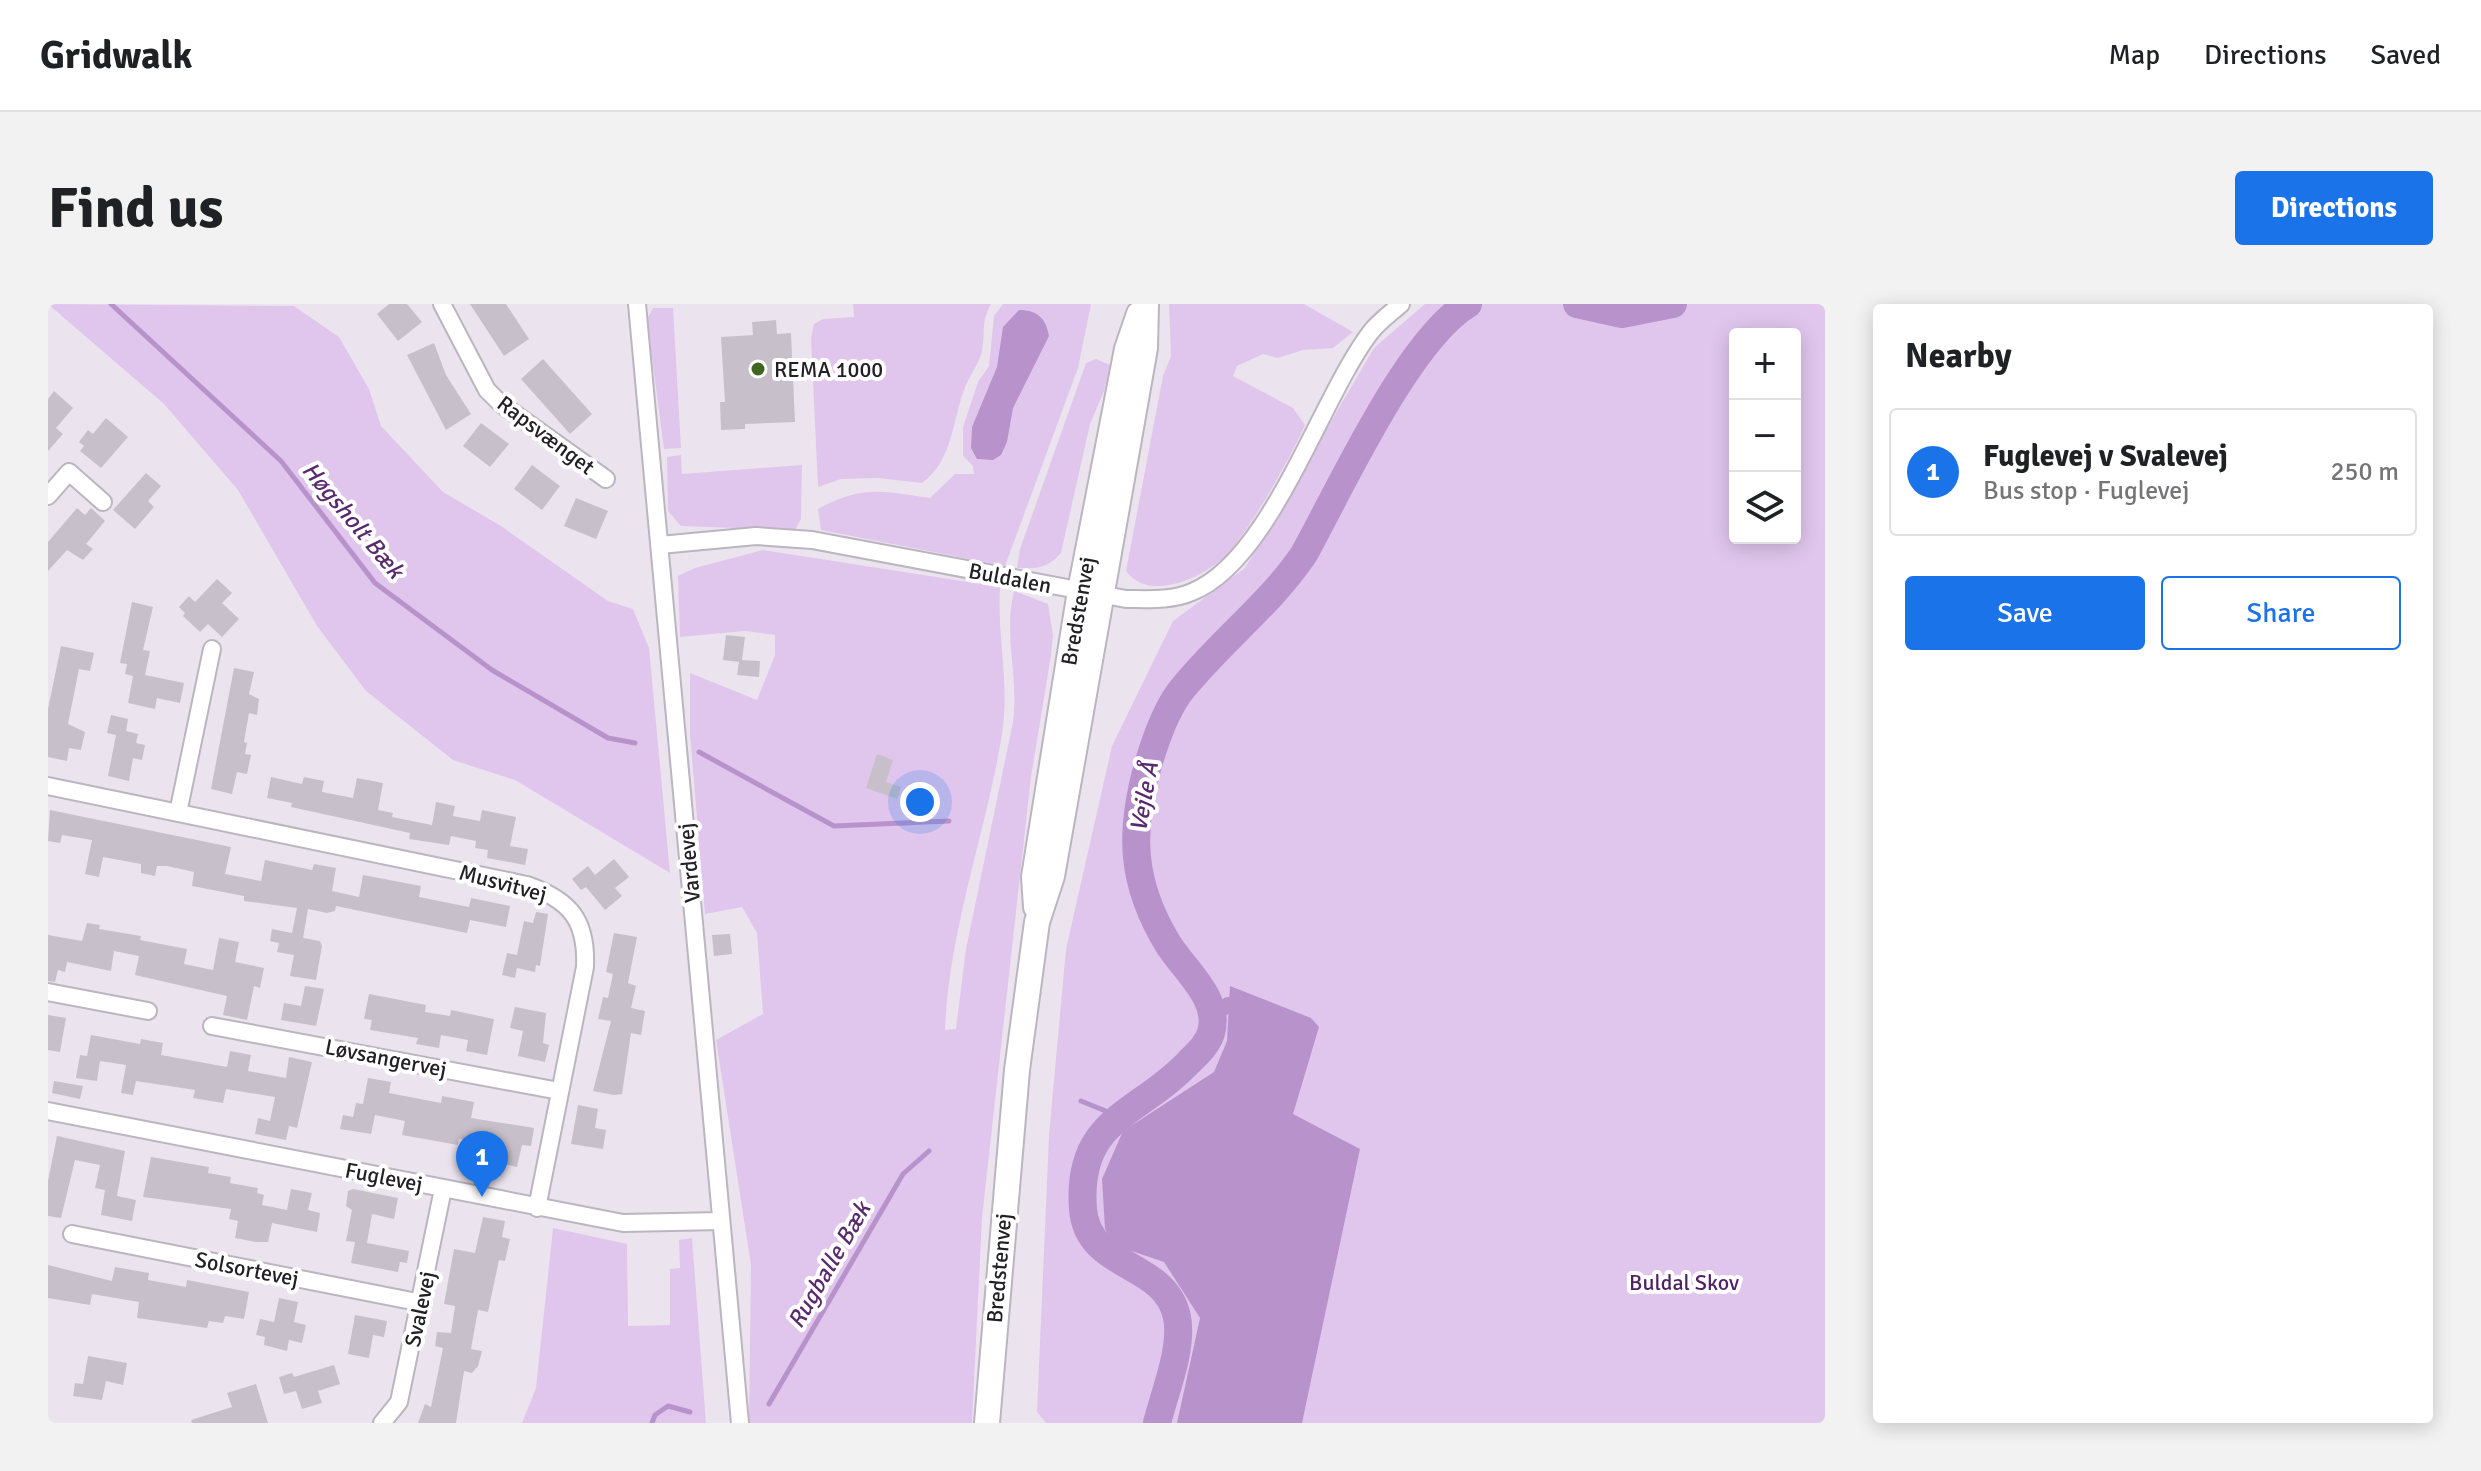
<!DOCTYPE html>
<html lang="en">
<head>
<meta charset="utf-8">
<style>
  :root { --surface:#fff; --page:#f2f2f2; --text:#202124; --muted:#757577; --line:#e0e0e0; --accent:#1a73e8 }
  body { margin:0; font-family:Signika,sans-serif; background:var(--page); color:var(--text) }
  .controls { position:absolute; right:24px; top:24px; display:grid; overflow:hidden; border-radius:8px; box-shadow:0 4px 20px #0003 }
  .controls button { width:72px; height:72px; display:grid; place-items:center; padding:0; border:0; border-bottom:2px solid var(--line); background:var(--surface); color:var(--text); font:40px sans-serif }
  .you { position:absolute; left:872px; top:498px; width:28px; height:28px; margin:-20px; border:6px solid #fff; border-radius:50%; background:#1a73e8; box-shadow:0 0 0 12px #1a73e833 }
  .badge { display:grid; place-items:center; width:52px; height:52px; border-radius:50%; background:var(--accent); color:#fff; font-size:26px; font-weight:700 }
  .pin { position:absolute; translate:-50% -66px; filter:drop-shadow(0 2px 4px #0008) }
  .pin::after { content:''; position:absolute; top:42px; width:28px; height:24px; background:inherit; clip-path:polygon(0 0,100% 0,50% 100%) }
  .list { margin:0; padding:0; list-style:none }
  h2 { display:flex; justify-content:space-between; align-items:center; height:104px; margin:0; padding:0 32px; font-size:34px }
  h2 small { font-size:26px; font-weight:400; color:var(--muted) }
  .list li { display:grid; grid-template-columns:52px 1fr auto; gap:24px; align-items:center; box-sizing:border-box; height:128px; margin:0 16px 16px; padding:0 16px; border:2px solid var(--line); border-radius:8px }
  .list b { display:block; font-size:30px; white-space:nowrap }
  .list p { margin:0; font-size:26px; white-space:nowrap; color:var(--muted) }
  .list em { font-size:26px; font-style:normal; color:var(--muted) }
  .actions { display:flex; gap:16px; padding:24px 32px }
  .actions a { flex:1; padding:18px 0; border:2px solid var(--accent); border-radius:8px; text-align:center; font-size:28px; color:var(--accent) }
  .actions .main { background:var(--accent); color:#fff }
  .icon { flex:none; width:44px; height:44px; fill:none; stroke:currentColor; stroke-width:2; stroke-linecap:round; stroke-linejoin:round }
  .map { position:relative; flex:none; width:1777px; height:1119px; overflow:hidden; border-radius:8px }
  header { display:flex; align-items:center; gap:48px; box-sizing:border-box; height:112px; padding:0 40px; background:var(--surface); border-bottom:2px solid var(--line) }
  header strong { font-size:38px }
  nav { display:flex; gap:44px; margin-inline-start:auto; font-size:28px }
  .intro { display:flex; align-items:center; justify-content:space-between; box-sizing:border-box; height:192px; padding:0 48px }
  h1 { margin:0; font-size:56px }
  .button { padding:20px 36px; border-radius:8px; background:var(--accent); color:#fff; font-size:28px; font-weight:700 }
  main { display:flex; gap:48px; padding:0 48px }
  aside { flex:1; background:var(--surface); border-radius:8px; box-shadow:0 4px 20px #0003 }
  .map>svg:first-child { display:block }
  .green { fill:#e0c6ed; fill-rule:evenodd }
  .water { fill:#b893cb }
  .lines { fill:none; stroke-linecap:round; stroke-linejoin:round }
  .stream { stroke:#b893cb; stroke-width:5 }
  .canal { stroke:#b893cb; stroke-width:16 }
  .river { stroke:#b893cb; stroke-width:28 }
  .building { fill:#c7c0ca }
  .minor-casing { stroke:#bbb5bf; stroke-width:20 }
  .highway-casing { stroke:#bbb5bf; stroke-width:28 }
  .minor { stroke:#fff; stroke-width:16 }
  .highway { stroke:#fff; stroke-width:24 }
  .poi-dot { fill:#3f6520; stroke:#fff; stroke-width:3 }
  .labels { text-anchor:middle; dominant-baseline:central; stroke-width:8; stroke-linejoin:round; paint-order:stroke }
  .poi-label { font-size:22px; fill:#222024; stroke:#fff; text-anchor:start }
  .street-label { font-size:22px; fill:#222024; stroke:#fff }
  .park-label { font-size:22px; fill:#502265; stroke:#fff }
  .water-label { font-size:24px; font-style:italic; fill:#582a6d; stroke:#fff }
</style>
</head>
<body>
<header>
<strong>Gridwalk</strong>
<nav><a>Map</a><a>Directions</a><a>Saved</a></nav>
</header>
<div class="intro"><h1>Find us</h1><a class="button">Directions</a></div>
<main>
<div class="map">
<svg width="1777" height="1119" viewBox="0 0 1777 1119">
  <rect width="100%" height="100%" fill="#ebe4ef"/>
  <path class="green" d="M0,0L246,2L291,33L321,85L333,122L395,188L453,222L560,297L585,305L601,344L622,569L467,476L405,456L318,387L269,322L190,186L116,100Z
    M805,0H943C932,20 938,27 934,47C931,59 923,70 918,81C904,114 906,156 874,179L830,174L793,175L770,183L763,34L766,20L775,15L806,13Z
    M955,0H1043L1030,64L957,262L773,226L770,205C814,181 834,187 882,194L907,170H926L925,162L915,152V123L930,78L941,62L946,12Z
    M1121,0H1256L1305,28L1285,44L1255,46L1230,54L1215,50L1189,62L1185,72L1245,104L1257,121C1243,153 1204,222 1181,248C1165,266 1134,282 1110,282C1097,282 1086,278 1078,267L1115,72L1123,52Z
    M1377,0H1777V1119H998L989,1108L1001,831L1018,645L1064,442L1125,317L1197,264L1326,44ZM1687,30H1747V234H1687Z
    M605,4H625L633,144L616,145L599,15Z
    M1048,55L1062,61L1056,87L1042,120L1013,249C1000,264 989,265 969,264L972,245L1038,59Z
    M633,151L634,170L754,161L753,215L747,226L633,222L620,207L619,153Z
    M715,246L952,283C949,333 962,380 954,430C938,529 901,625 897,726L908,725L918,645L965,418C971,373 955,331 966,287L1000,300L1005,331L1003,351L983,473L934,914L924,1119H701L703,961L668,736L715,710L709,629L694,603L657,610L642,430V369L709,396L727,351V331L697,327L632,333L630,272L647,264Z
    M505,924L579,940L580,1022L622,1021V965L632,964L631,936L644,934L658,1119H474L488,1084Z"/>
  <path class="water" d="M971,6C989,6 998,14 1001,32L965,104L959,138L953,151L945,156L929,155L923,144L924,123L949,63L955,23Z
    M1182,682L1263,714L1271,723L1245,810L1312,845L1254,1119H1129L1152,1014L1116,958L1066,941L1057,925L1054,875L1075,827L1166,768L1179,737Z"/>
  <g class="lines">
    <path class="stream" d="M63,0L233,157L327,279L444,366L560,434L587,439
      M651,448L786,522L901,517
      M1033,797L1070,812
      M721,1100L855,870L881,847
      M604,1119L607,1111L620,1102L642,1108"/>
    <path class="canal" d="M1165,710L1180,701L1201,707"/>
    <path class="river" d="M1529,0L1574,10L1625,0
      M1109,1119C1117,1087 1135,1045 1129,1013C1117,956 1040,967 1035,905C1028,814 1091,811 1141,758C1150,749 1159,741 1163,729C1173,695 1137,667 1120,640C1083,579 1081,529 1100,461C1107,437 1116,410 1131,389C1169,340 1221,302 1256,250C1292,185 1360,36 1420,0"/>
  </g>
  <path class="building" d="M341,0H359L374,18L350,37L329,10Z
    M422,0H458L481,35L456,52Z
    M728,16L729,30L743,29L747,118L697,120V125L673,126L672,98H677L673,33L705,31L704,18Z
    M386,39L398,71L423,110L398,126L359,51Z
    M495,55L544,110L522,130L473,75Z
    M6,87L25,104L8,124L15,130L0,147V95Z
    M58,114L80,133L53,164L32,147L36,142L31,138L40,126L45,130Z
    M433,119L461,140L442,163L415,142Z
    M484,161L512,182L494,206L466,185Z
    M98,169L113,182L100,197L106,203L87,225L65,206Z
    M528,194L560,207L548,235L516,222Z
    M29,204L37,211L43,204L57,217L38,240L45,245L35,256L19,246L0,267V238Z
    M169,275L184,289L174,299L191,315L174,333L160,320L152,328L135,312L137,309L131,303L141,292L147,298Z
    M84,298L105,303L95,346L102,347L97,371L136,379L132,399L109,394L107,405L80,399L85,372L77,370L79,360L72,359Z
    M678,331L697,333L694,356L712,357L711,373L689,371L691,358L675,356Z
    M13,342L46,349L42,367L31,365L20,420L37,428L33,446L21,444L19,457L0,453V405Z
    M186,364L206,368L201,390L211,395L209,411L201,409L196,438L199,439L197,450L203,451L199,470L189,468L184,490L163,485Z
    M63,411L80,415L78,427L90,430L88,439L97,441L94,456L85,454L81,477L60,472L68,431L59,429Z
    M829,450L845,456L838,478L853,483L849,495L818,484Z
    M223,473L254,480L256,473L276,477L274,488L305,494L309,474L335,479L330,506L345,509L344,513L384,521L388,498L407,502L405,512L432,517L434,506L468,513L462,542L480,545L477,561L439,554L440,546L427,544L428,537L403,532L401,541L361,535L362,529L243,503L244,499L219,494Z
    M2,506L183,543L177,570L213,577L217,556L264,566L266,560L288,564L284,587L311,593L315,571L373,582L371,593L421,603L423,594L462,602L458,623L422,616L419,629L288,602L287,607L279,609L260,605L255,634L272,637L274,642L268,676L242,672L246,651L229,648L231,639L222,637L224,625L244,629L249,604L196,597V592L144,582L146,568L119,562H109L107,572L93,569V560L55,553L51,573L37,570L44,536L14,531L12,539L0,537Z
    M566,555L581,573L567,584L574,592L557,606L538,583L533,586L524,575L540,562L547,571Z
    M488,608L500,610L492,662L488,661L487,668L469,664L467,674L454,671L459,649L469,651L476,617L485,619Z
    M39,619L52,621L51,625L93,632L92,636L139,645L136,660L165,666L171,634L191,638L187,658L216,664L212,684L206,682L199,716L175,711L179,692L87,671L91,652L66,647L63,667L19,658L17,668L10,666L7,678L0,677V631L34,637Z
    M566,629L589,633L580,679L588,682L583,704L597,707L593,731L583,729L574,790L566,791L545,787L563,717L550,715L555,693L560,694L565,670L558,668Z
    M682,630L684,650L666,652L664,631Z
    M257,682L276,685L268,722L233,716L236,699L253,702Z
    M321,690L378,701L377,708L402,712L403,706L446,715L439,751L418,747L420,736L393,731L391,744L368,740L370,734L322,726L324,716L316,715Z
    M467,703L498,709L495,739L501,741L497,758L470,752L475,727L462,724Z
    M0,711L18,714L12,748L0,746Z
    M43,731L92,740L93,735L115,739L113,751L179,763L182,747L203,751L200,767L238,774L241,753L264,758L249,824L241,822L238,836L207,830L210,814L222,817L227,793L178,785L175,799L145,794L147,786L88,777L85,791L73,789L78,761L52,757L49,777L28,774L32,751L39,752Z
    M320,774L343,778L341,789L393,799L394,792L426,798L423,814L486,824L483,842L474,841L469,863L446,858L449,842L411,835L410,841L354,831L357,817L327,811L323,830L292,825L295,811L305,813L308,799L315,800Z
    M6,777L35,782L32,795L4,789Z
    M530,801L550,805L547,824L558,826L555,845L523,840Z
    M9,832L77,847L69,892L88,896L84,917L53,911L57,886L47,884L52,861L27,856L13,914L0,912V877Z
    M103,853L161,863L160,869L183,873L182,879L210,884L209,889L216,891L214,901L239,906L243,885L264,889L260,906L272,909L269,928L224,919L220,938H208L187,934L190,917L181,915L183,905L95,893Z
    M305,885L350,894L346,915L324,910L319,939L361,947L359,959L352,958L350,968L303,959L307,938L298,937L304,906L298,902L300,887Z
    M435,913L457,917L454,933L462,935L457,957L451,956L440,1008L430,1006L423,1045L434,1047L430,1062L424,1069L416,1067L408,1119H370L377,1100L383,1103L395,1044L387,1042L389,1028L403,1029L407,1002L396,1000L406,945L427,949Z
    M0,961L64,977L67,963L101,969L100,976L138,983L139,976L201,988L196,1015L177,1012L175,1019L161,1017L159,1024L89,1014L91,998L44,990L42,1001L0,994Z
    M231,994L250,998L246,1018L258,1021L254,1039L241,1036L239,1047L216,1041L217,1033L208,1031L212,1015L226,1018Z
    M307,1011L339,1017L336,1033L325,1031L321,1054L300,1050Z
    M40,1052L79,1059L75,1081L58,1077L54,1096L25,1092L27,1079L35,1080Z
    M286,1061L292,1080L270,1087L274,1099L254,1105L248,1087L236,1090L231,1073L244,1069L246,1073Z
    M208,1080L220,1119H144L143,1116L184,1103L179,1089Z"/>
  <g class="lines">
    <g class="minor-casing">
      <path id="minor" d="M394,0L439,86L452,99L558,175
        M589,0L692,1119
        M0,192L21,168L55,198
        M612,241L708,232L764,236L1078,295C1100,295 1123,297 1144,288C1223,256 1272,95 1322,29C1330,18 1343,9 1353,0
        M0,482L479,581C522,596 539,616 537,663L489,904
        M130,509L164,345
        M0,688L100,707
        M164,722L511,787
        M0,807L575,919L673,917
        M24,930L374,999
        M334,1119L351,1098L395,885"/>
    </g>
    <g class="highway-casing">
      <path id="highway" d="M988,603L986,573L1032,287L1079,45L1091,10
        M939,1119L969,766L989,618L1004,572L1097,44L1098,0"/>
    </g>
    <use href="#minor" class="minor"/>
    <use href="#highway" class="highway"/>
  </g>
  <circle class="poi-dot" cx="710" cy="65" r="8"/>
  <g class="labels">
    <g class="poi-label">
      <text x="726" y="65">REMA 1000</text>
    </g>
    <g class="street-label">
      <text transform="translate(498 131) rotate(37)">Rapsvænget</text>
      <text transform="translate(962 274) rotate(11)">Buldalen</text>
      <text transform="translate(1030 307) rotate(-80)">Bredstenvej</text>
      <text transform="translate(641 559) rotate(-95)">Vardevej</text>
      <text transform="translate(455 579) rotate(15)">Musvitvej</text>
      <text transform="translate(338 754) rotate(11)">Løvsangervej</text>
      <text transform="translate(336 873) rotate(11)">Fuglevej</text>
      <text transform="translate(951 964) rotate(-85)">Bredstenvej</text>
      <text transform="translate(199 965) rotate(11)">Solsortevej</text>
      <text transform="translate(372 1005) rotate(-78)">Svalevej</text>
    </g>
    <g class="park-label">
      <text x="1636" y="978">Buldal Skov</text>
    </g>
    <g class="water-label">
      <text transform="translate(305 216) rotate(50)">Høgsholt Bæk</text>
      <text transform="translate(1096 493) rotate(-80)">Vejle Å</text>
      <text transform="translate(781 961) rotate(-60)">Rugballe Bæk</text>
    </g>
  </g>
</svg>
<div class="controls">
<button>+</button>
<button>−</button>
<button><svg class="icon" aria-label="layers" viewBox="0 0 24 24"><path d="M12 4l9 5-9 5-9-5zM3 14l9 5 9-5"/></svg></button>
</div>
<div class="you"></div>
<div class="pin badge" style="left:434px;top:893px">1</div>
</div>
<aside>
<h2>Nearby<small></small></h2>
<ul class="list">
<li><span class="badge">1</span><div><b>Fuglevej v Svalevej</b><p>Bus stop · Fuglevej</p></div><em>250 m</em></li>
</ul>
<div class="actions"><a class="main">Save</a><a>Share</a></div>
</aside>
</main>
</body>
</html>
